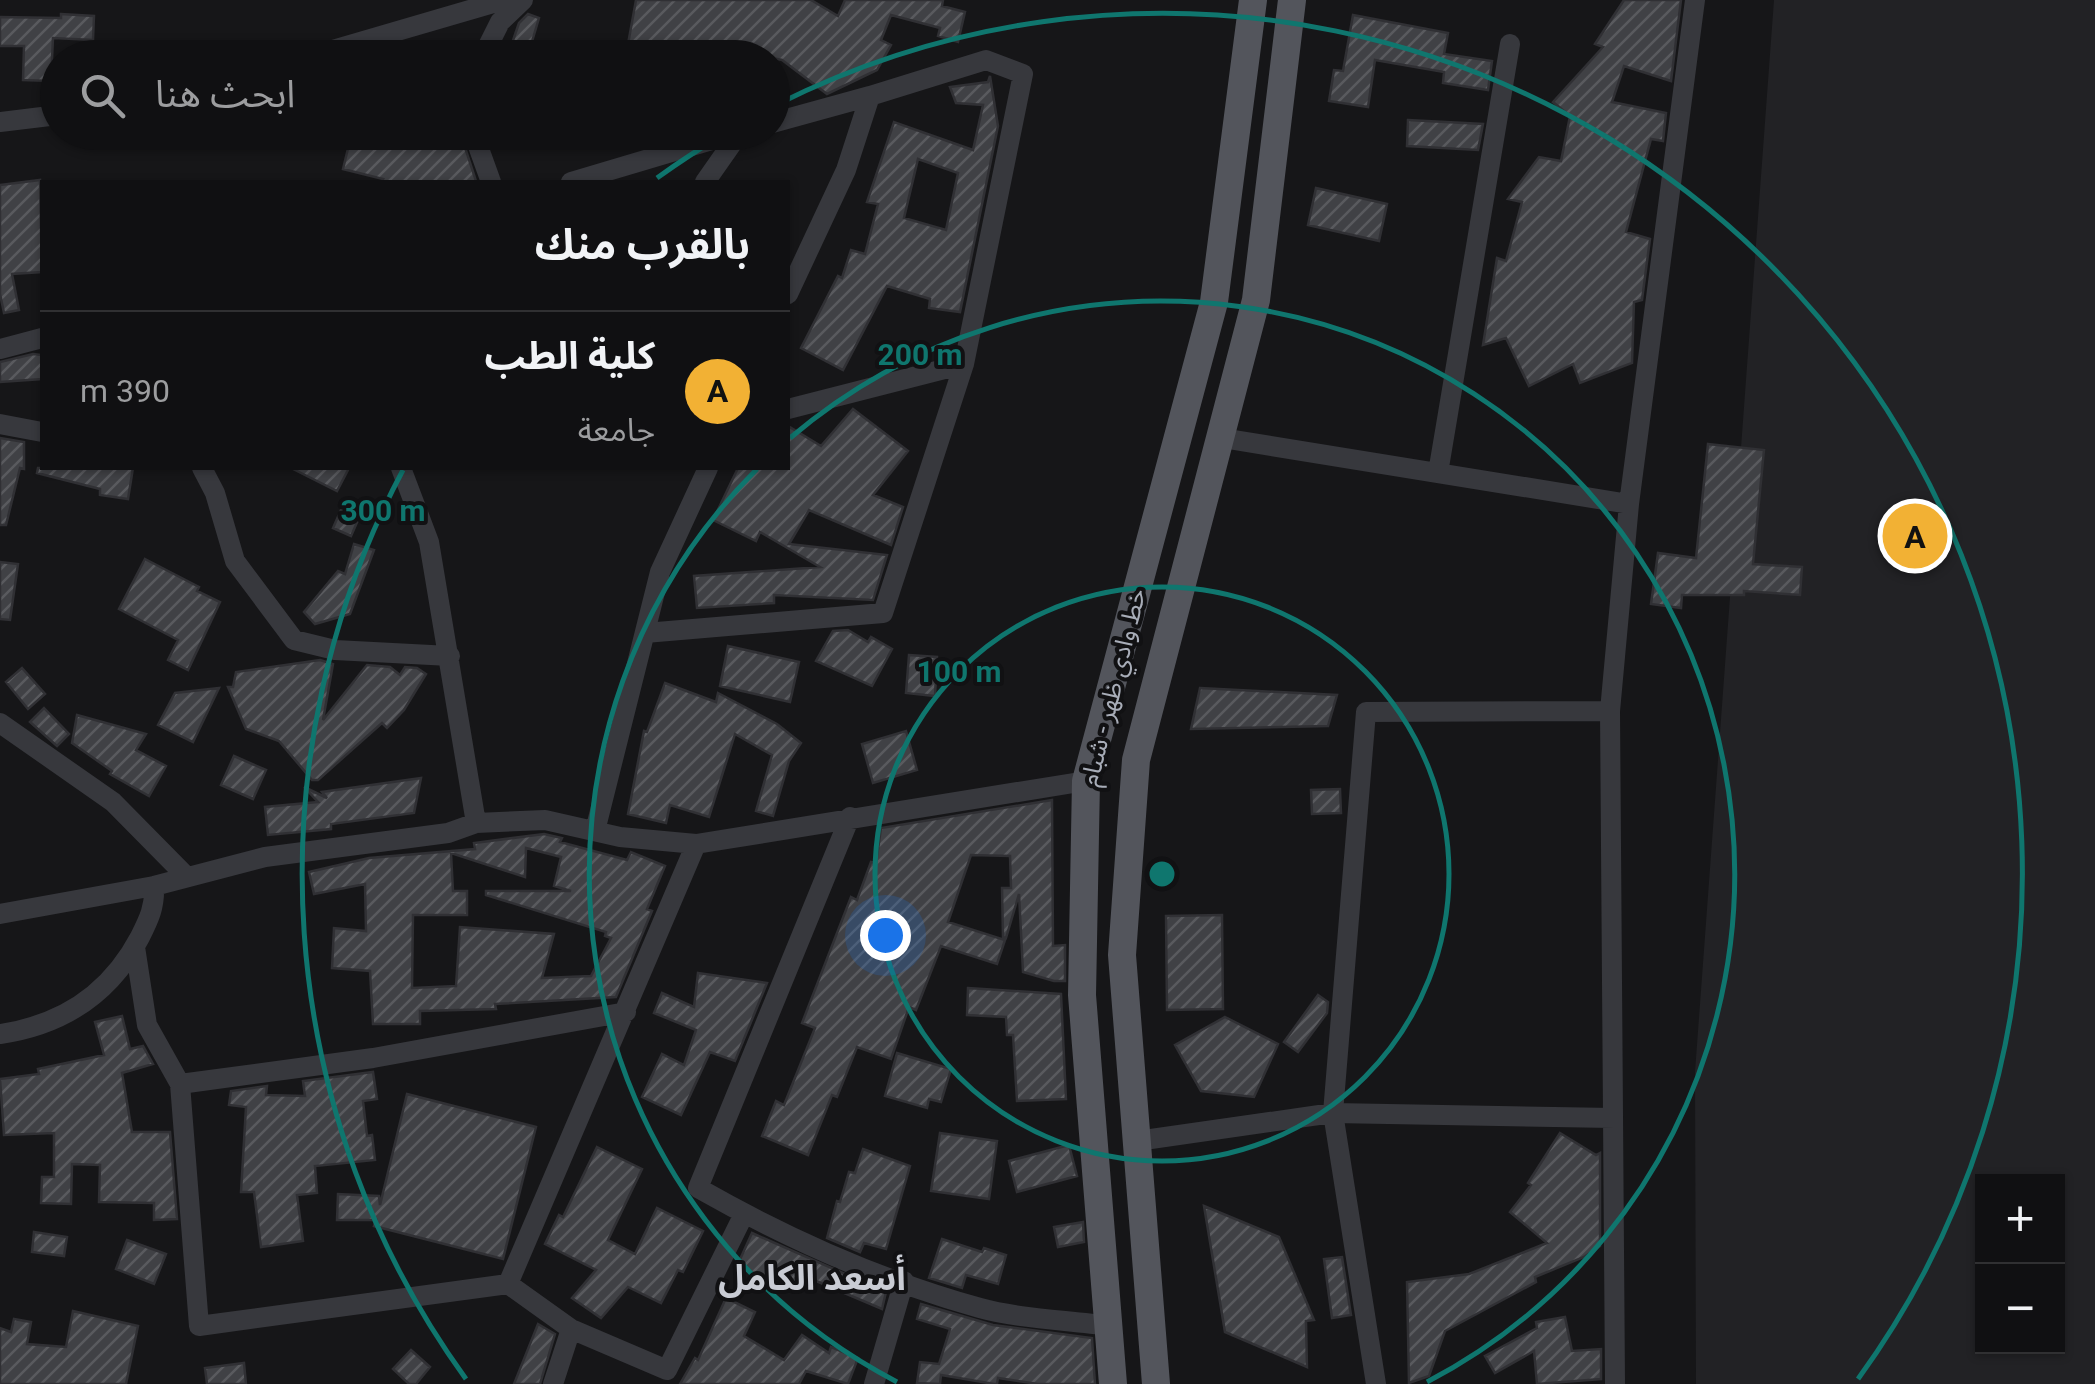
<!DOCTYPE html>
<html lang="ar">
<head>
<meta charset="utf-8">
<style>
  :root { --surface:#101012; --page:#1e1e20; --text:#f1f3f6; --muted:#9c9d9f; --line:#303032; --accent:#f2b134 }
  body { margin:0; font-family:Roboto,"Noto Sans Arabic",sans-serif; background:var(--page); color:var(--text); direction:rtl }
  .controls { position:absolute; right:30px; bottom:30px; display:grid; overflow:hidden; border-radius:0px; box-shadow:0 2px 8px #0004 }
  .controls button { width:90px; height:90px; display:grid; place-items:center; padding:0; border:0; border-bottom:2px solid var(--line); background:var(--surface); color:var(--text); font:50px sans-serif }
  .you { position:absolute; left:885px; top:935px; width:35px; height:35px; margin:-25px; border:8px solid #fff; border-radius:50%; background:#1a73e8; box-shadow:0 0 0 15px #1a73e833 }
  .badge { display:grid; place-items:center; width:65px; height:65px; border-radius:50%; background:var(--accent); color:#111; font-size:32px; font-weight:700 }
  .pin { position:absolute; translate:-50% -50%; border:5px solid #fff; box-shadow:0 2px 10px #0006 }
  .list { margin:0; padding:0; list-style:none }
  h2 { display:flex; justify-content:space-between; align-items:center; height:130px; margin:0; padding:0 40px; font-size:42px }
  h2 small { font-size:32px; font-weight:400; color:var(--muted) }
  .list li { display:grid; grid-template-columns:65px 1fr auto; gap:30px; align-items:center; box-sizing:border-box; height:160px; padding:0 40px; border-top:2px solid var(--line) }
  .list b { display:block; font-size:38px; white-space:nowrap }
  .list p { margin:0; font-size:32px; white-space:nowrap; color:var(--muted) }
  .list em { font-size:32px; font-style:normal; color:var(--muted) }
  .icon { flex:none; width:55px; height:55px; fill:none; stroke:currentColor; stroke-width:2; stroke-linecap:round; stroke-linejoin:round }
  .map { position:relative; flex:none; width:2095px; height:1384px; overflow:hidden; direction:ltr }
  .search { position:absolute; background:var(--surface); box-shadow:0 2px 8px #0004; left:40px; top:40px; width:750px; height:110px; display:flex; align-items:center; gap:25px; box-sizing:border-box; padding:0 35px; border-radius:55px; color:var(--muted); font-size:38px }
  .panel { position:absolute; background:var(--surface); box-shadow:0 2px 8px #0004; left:40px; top:180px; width:750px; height:290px; border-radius:0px; direction:rtl }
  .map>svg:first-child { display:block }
  .built { fill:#222225; fill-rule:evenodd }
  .building { fill:url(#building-hatch); stroke:#303034; stroke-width:2.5; fill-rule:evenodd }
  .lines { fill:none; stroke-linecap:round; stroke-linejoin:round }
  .minor { stroke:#37383d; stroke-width:20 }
  .major { stroke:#53555c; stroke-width:28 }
  .ring { fill:none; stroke:#0f766e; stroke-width:5 }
  .labels { text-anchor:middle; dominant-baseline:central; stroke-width:8; stroke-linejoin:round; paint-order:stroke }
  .street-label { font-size:25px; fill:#a8adb8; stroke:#111113 }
  .district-label { font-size:35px; font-weight:bold; fill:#c9ccd4; stroke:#111113 }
  .centre { fill:#0f766e; stroke:#111113; stroke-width:5 }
  .ring-label { font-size:30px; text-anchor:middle; font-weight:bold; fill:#0f766e; stroke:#111113; stroke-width:8; stroke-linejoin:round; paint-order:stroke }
</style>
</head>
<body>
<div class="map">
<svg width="2095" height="1384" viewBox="0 0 2095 1384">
  <defs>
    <pattern id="building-hatch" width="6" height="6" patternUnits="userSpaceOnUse" patternTransform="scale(2.5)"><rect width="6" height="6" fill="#404145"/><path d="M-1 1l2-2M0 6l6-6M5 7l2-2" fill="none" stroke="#595a5e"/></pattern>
  </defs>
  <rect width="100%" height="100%" fill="#161618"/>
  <path class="built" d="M1774,0H2095V1384H1696L1695,1072ZM1982,1182H2058V1346H1982Z"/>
  <path class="building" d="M636,0H811L838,16L845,0H943L942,6L965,12L958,42L938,36L940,28L891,15L881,40L891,45L877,70L827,94L782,60L772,58L626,55Z
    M1624,0H1681L1671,81L1624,66L1612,102L1666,113L1663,141L1651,139L1626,232L1650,239L1642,300L1634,302L1632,363L1580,383L1573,364L1529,386L1506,338L1483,345L1497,258L1506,261L1522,202L1508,199L1539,157L1561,161L1570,116L1553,102L1603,47L1595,44Z
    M61,14L94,16L93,40L53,38L51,81L23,80L24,46H0V17L61,18Z
    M528,14L539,18L528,55L510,49L519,23Z
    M1353,15L1448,33L1444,54L1492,61L1488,90L1443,83L1444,72L1375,60L1368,107L1329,101L1334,70L1343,71Z
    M990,76L998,126L960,312L929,308L930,299L887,286L843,370L801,348L838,276L842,278L851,250L865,254L878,204L867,202L894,122L973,150L983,105L956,103L950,87L988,82ZM918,159L958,173L946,230L904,218Z
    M1408,120L1483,124L1478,150L1407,146Z
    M352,132H460L476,181L381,182L383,179L343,169Z
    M40,180L42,272L12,274L19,310L4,313L0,294V185Z
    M1316,188L1387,204L1379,241L1308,225Z
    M33,354L42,355V379L0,382V362Z
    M853,409L908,451L873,495L903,507L891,545L809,510L789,544L887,555L873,600L774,595V603L697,608L694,576L820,567L760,532L756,541L713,520L738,468H788V426L821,446Z
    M0,438L24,442V469L20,468L6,525H0Z
    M1708,444L1764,450L1753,564L1802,567L1800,595L1744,591V595H1682L1681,608L1651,604L1658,553L1696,558Z
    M38,468H133L128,499L100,495V489L37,473Z
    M291,468H349L337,491Z
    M344,503L362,511L351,536L333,528Z
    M354,544L374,550L350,614L315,624L304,612L338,571L345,574Z
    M145,559L199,587L197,591L220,602L188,670L168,660L178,640L119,609Z
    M0,562L18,564L10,620L0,619Z
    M848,630L868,642L871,637L892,649L872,686L816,661L833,631Z
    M728,646L799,662L790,702L720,686Z
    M909,655L937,657L935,696L906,693Z
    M320,660L333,664L323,720L367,665L390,667L400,675L405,667L417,668L426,674L404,710L387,728L382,723L318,780H312L279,741L246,729L228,687H233L236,672Z
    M22,668L45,694L28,709L6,682Z
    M665,683L716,702L718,693L777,724L801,743L789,761L773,816L756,811L772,755L735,734L709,817L670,805L666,823L628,814L644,731L647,732Z
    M219,688L193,742L158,725L175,693Z
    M1200,688L1337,695L1328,726L1191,729Z
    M44,708L69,734L57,746L30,722Z
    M77,715L146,734L136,750L166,766L149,796L110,774L112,771L72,743Z
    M906,731L917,770L873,783L862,744Z
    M234,756L266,770L253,799L221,785Z
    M421,778L414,813L331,824V829L268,835L265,807L318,802L304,787L327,798L322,792Z
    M1340,789L1341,813L1312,814L1311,790Z
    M1052,800L1053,946L1065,945V981H1054L1023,972L1019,894L1006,938L1003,937L1002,888H1011L1010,856L971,855L948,922L1005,940L997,964L941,946L916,1010L909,1007L891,1059L857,1047L837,1097L832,1095L808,1155L762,1136L776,1101L784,1105L815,1028L802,1023L851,897L857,900L871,862L876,863L881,828Z
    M544,834L562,838L560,842L627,860L631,852L665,866L647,909L652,911L616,997L495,1004L496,1009L420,1011V1024H373L370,971L332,968L334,928L366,931L365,884L314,894L309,872L369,858L475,849L474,843ZM526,848L561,857L554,886L571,891H486V895L606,932L605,936L611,938L591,976L542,978L554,934L460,927L456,986L412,988L413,915H467V891H453L451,853L525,877Z
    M1222,915L1223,1009L1167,1010L1166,916Z
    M698,973L767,983L735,1061L710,1052L681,1115L642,1097L662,1054L684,1065L696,1030L654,1013L662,993L694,1007Z
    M968,988L1061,994L1066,1099L1017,1101L1013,1035H1007L1006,1017L967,1015Z
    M1318,995L1328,1002L1327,1013L1298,1052L1284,1042Z
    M122,1016L130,1049L143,1046L153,1064L122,1073L132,1132H170L177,1219L154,1220V1203L99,1202L100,1165L72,1164L71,1204L41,1203L42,1177H54V1133L4,1135L0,1079L39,1074L38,1069L104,1055L95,1022Z
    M1225,1017L1278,1044L1254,1097L1201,1091L1175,1045Z
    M897,1053L951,1069L941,1102L929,1099L927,1108L885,1096Z
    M373,1072L377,1099L363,1101L367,1136L372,1135L375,1160L315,1166L317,1193L297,1195L303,1241L261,1247L254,1192H241L246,1107L229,1105L231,1091L267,1086L266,1095L305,1096L303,1081Z
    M407,1094L536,1127L503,1259L374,1226L376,1220H337L338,1194L379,1196L380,1205Z
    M940,1133L997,1141L989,1199L931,1191Z
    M1560,1133L1596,1155L1600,1153V1246L1584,1257L1535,1277L1536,1282L1445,1331L1429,1376L1409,1383L1407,1282L1469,1274L1547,1243L1510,1212L1531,1185L1528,1183Z
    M1069,1145L1077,1176L1017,1192L1009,1161Z
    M597,1147L642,1169L608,1240L635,1254L657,1208L703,1231L683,1272L678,1270L661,1303L628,1287L601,1318L572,1298L596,1270L545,1244L559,1215L563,1217Z
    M863,1149L910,1166L886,1249L864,1243L860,1252L827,1238L837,1201L840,1202L849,1172L855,1173Z
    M1204,1206L1279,1237L1314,1320L1306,1321L1307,1367L1225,1332Z
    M1083,1222L1084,1242L1058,1247L1054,1227Z
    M34,1232L67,1237L64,1256L32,1252Z
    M752,1233L886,1292L882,1309L802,1275L795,1291L737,1266Z
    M942,1239L982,1252L984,1248L1006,1255L998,1284L966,1275L962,1288L929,1278Z
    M127,1240L166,1254L154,1284L116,1269Z
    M1342,1257L1351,1315L1332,1318L1324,1259Z
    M726,1298L755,1312L744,1336L784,1360L802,1335L829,1353L831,1347L858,1358L848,1384L806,1371L799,1384H680L695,1358L698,1360Z
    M921,1304L993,1325L1092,1338L1095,1384H1038L998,1378L997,1384H994L941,1375L940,1384L917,1383L920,1362L939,1364L950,1329L917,1319Z
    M73,1311L138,1326L126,1384H0V1328L11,1332L14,1319L31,1322L27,1344L66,1347Z
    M1565,1317L1572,1351L1601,1349V1379L1537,1384L1534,1351L1495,1373L1485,1356L1537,1328L1536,1322Z
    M538,1324L555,1334L540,1384H514Z
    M411,1350L430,1367L416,1384H409L393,1369Z
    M244,1363L246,1384H207L205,1368Z"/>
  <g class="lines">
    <path class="minor" d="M305,58L504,0
      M482,58L500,22L523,0
      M0,122L58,115
      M772,123L870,96
      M473,132L491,182
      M571,182L739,132
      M705,182L740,132
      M0,349L42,338
      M788,409L964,364
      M0,424L42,432
      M1222,438L1629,504
      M202,468L215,493L235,561L294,640L335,650L450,656
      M401,468L429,542L476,823
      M1438,473L1510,44
      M645,633L883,613L964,364L1023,74L986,60L870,96L846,170L788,294
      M0,723L113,802L187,877
      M850,817L698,1188C786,1238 882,1281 980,1308C1020,1319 1067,1320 1109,1326
      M595,831L660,572L708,468
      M0,914L154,886L265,857L448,833L476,823L545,820L620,837L696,844L1086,781
      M135,947L147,1025L180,1084
      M626,1012L373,1058L180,1084L199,1326L508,1284L696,844
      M0,1034C63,1025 110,994 140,937C149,919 155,907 154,886
      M1137,1141L1333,1113L1613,1118
      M508,1284L571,1329L667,1370L744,1214
      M553,1384L571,1329
      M874,1384L904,1281
      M1376,1384L1333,1113L1366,712L1610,711
      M1615,1384L1610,711L1629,504L1695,0"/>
    <path class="major" d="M1113,1384L1082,995L1086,781L1214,302L1253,0
      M1156,1384L1122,955L1136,760L1256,300L1292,0"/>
  </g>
  <g class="ring">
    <circle cx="1162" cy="874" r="287"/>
    <path d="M897 1382A573 573 0 0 1 757 469M790 438A573 573 0 1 1 1427 1382"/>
    <path d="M466 1379A860 860 0 0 1 403 470M657 178A860 860 0 0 1 726 133M778 104A860 860 0 0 1 1858 1379"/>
  </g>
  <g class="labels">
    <g class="street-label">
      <text transform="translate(1113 687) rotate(-76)">خط وادي ظهر - شبام</text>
    </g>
    <g class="district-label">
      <text x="812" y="1278">أسعد الكامل</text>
    </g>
  </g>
  <circle cx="1162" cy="874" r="15" class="centre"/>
  <g class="ring-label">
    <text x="920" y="365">200 m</text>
    <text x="383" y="521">300 m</text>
    <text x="959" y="682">100 m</text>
  </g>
</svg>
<div class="controls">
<button>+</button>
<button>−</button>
</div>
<div class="you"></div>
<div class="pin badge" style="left:1915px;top:536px">A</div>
<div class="search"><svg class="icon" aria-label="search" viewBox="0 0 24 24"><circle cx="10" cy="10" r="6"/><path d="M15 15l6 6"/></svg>ابحث هنا</div>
<section class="panel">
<h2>بالقرب منك<small></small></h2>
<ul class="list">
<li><span class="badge">A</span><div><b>كلية الطب</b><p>جامعة</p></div><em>390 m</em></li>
</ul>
</section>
</div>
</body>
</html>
